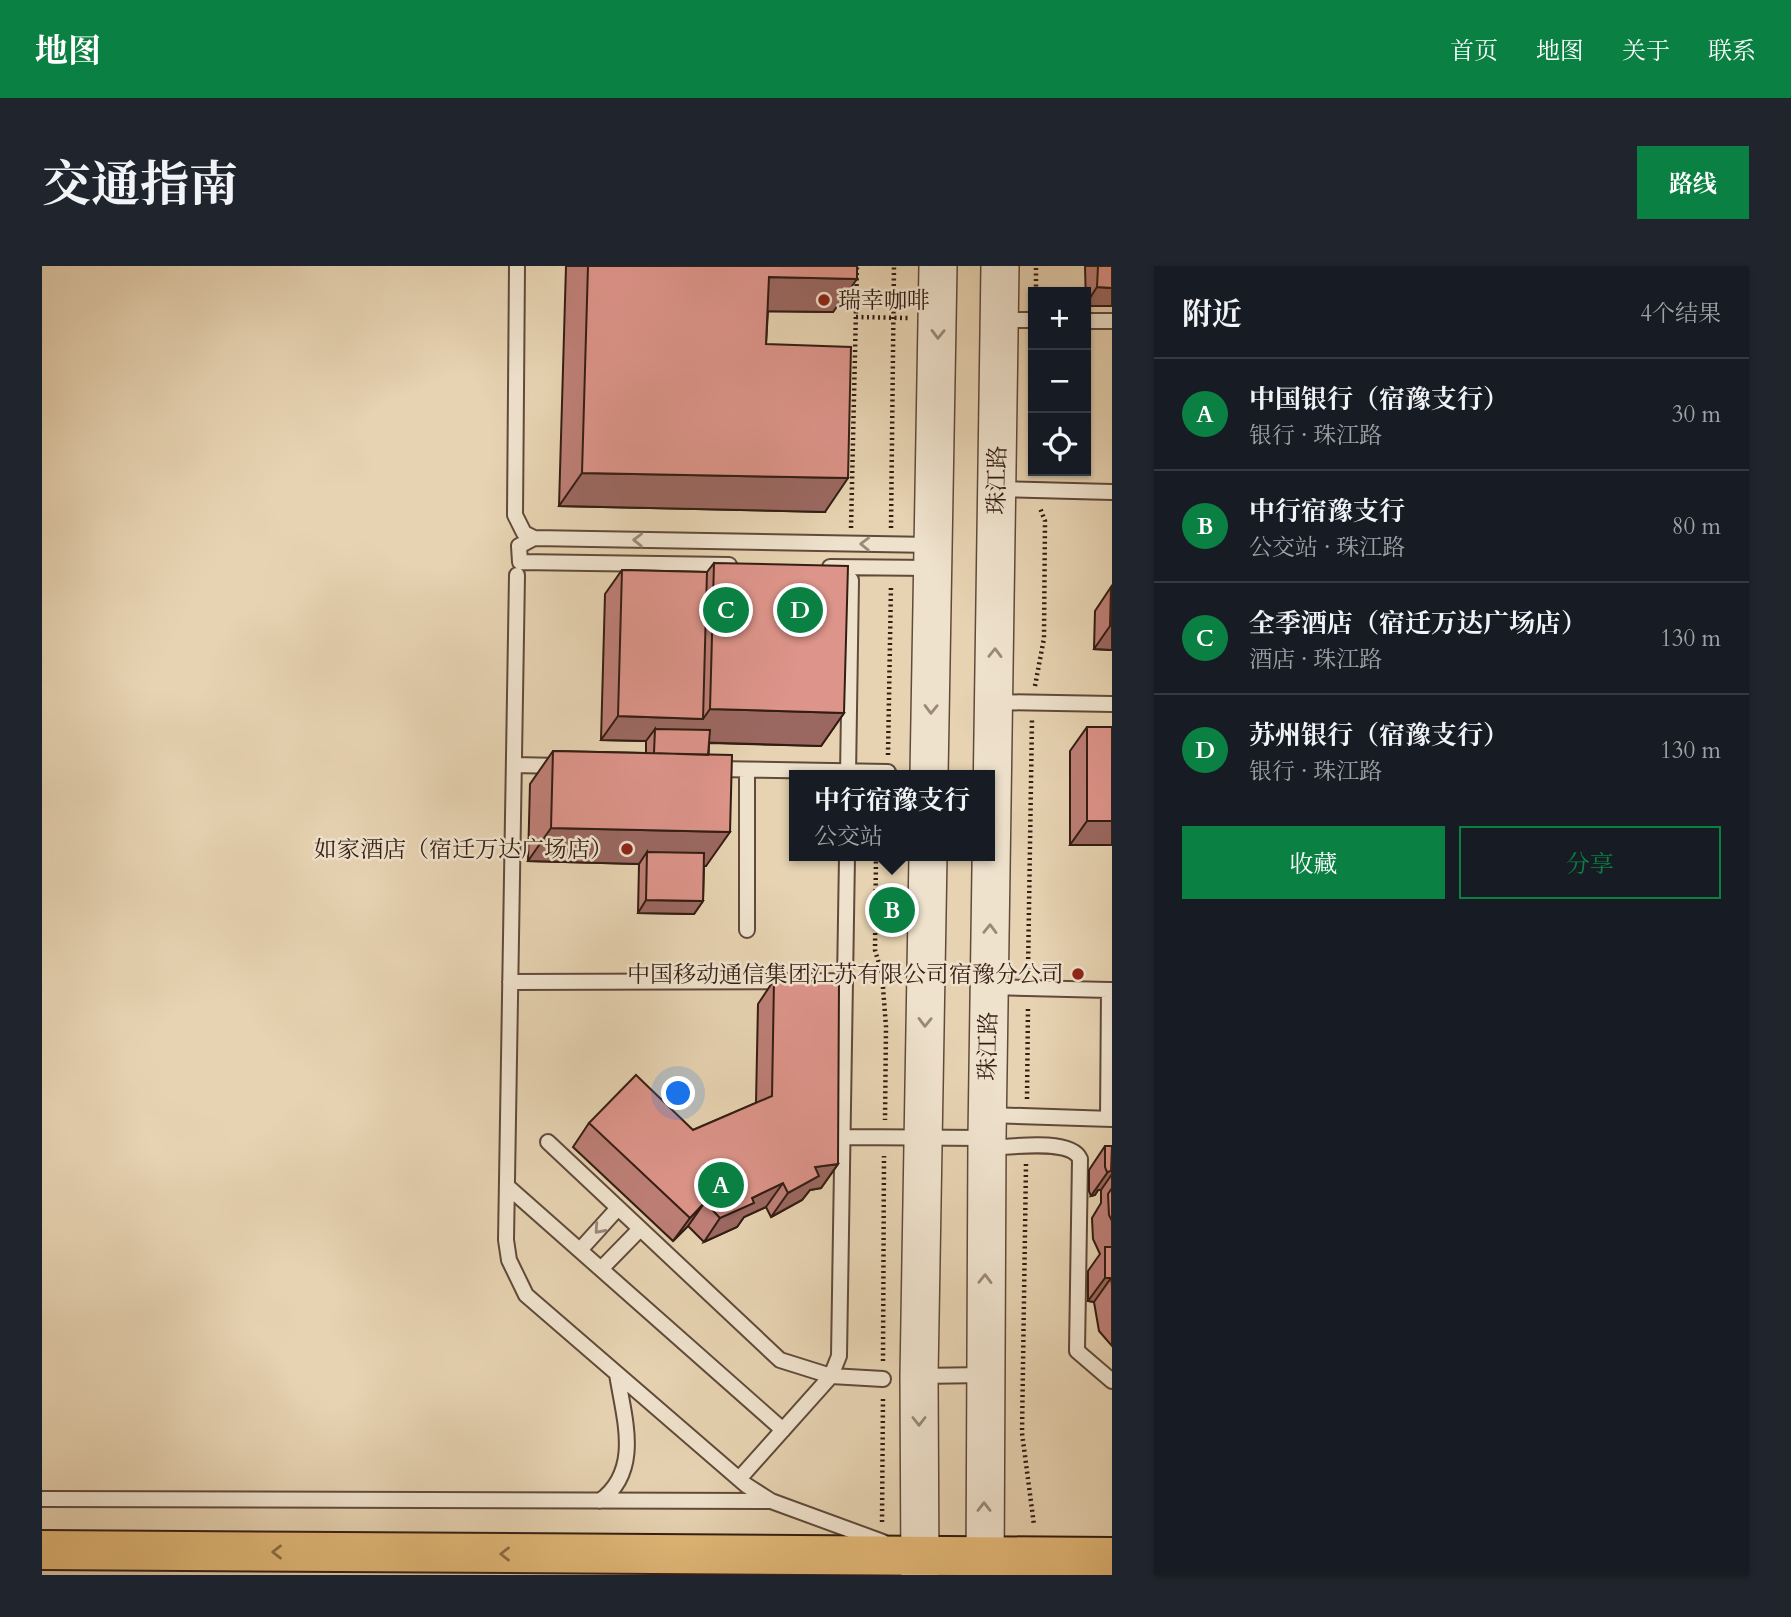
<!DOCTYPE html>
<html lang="zh">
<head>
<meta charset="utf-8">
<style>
  :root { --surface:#171b24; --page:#20242c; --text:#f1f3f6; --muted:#9ea1a6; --line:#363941; --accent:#0b8043 }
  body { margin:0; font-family:Cardo,"Noto Serif SC",serif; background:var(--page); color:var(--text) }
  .controls { position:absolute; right:21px; top:21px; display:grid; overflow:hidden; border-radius:0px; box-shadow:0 2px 5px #0004 }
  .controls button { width:63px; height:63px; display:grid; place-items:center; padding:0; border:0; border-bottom:2px solid var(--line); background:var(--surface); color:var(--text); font:35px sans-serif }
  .you { position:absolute; left:637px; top:828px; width:24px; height:24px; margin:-18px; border:5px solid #fff; border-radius:50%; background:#1a73e8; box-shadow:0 0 0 10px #1a73e833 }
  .badge { display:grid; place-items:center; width:46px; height:46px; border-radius:50%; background:var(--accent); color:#fff; font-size:23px; font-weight:700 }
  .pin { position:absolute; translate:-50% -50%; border:4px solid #fff; box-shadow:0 2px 7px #0006 }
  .popup { position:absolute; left:747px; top:504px; width:206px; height:91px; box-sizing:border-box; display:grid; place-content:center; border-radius:0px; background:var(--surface); filter:drop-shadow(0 2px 5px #0005); font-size:23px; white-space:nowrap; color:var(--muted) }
  .popup b { font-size:26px; color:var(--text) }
  .popup::after { content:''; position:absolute; left:50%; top:100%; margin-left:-14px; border:14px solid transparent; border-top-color:var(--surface) }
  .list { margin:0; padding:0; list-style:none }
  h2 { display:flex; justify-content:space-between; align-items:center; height:91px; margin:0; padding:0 28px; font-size:30px }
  h2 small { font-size:23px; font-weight:400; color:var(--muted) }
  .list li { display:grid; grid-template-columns:46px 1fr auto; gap:21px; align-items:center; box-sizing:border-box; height:112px; padding:0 28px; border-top:2px solid var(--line) }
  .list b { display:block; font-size:26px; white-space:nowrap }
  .list p { margin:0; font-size:23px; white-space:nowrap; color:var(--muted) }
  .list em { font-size:23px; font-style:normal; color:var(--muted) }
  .actions { display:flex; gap:14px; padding:21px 28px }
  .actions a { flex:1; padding:16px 0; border:2px solid var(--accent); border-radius:0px; text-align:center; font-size:24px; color:var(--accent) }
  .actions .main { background:var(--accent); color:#fff }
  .icon { flex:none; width:38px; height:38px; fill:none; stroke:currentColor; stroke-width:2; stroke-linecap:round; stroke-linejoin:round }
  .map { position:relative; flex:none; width:1070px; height:1309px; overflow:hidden; border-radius:0px }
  header { display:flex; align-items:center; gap:42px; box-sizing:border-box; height:98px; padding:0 35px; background:var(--accent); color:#fff }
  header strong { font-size:33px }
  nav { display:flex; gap:38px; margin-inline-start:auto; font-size:24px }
  .intro { display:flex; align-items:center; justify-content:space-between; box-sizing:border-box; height:168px; padding:0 42px }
  h1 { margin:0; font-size:49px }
  .button { padding:18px 32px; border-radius:0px; background:var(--accent); color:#fff; font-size:24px; font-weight:700 }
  main { display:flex; gap:42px; padding:0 42px }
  aside { flex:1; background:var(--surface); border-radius:0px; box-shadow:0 2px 5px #0004 }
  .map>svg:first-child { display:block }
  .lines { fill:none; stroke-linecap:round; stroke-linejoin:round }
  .service-casing { stroke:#604a3b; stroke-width:18 }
  .tertiary-casing { stroke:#604a3b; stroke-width:40 }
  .primary-casing { stroke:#331d13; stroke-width:42 }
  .path { stroke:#331d13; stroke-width:4.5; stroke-dasharray:2 3.5; stroke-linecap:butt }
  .service { stroke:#efe2cd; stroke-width:14 }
  .tertiary { stroke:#efe2cd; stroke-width:37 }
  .primary { stroke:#e4ba79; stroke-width:38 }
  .wall { fill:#be7f77; stroke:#331d13; stroke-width:2 }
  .shaded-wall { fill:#9b6861; stroke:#331d13; stroke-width:2 }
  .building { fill:#dd948a; stroke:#331d13; stroke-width:2 }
  .oneway { stroke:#9a8979 }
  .oneway2 { stroke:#8c6c46 }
  .poi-dot { fill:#8f2418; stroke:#efe2cd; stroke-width:2.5 }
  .labels { text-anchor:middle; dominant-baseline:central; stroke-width:5; stroke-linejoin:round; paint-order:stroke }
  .poi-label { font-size:23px; fill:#331d13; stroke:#efe2cd; text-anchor:end }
  .street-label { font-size:23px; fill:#331d13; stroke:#efe2cd }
</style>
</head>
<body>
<header>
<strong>地图</strong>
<nav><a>首页</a><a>地图</a><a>关于</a><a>联系</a></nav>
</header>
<div class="intro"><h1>交通指南</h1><a class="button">路线</a></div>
<main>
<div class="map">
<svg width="1070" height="1309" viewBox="0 0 1070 1309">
  <rect width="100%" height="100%" fill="#e7d3b2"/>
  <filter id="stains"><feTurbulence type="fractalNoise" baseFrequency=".00286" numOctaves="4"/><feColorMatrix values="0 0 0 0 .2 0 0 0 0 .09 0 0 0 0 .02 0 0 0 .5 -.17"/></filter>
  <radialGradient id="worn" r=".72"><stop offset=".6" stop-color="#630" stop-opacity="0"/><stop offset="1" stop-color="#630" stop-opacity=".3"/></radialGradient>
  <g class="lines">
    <g class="service-casing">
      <path id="service" d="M475,0L473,249L482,267L492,272
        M958,54H991
        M1044,55H1070
        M956,223L1070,226
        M687,299L478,296L477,280L492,272L890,279
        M788,301L890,302
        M475,309L464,974L467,994L484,1029L704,1219L729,1235L841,1276
        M953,436L1070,438
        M472,499L519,500
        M673,503L846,506
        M806,509L809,314
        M705,664V504
        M468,716L803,715
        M949,721L1067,724
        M947,849L1070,853
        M1066,853L1067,724H1070
        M802,871L943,872
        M506,876L738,1094L789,1110L841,1113
        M947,882C968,881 1029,872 1038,893L1035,1085L1070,1115
        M465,920L741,1164
        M538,984L576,942
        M559,1003L598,963
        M878,1110L942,1109
        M697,1213L789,1110L797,1090L805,590
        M0,1233L729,1235
        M558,1235C600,1204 582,1153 575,1108"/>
    </g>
    <g class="tertiary-casing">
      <path id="tertiary" d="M887,509L896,0
        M878,1309L877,1110L886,590
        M943,1309L945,872L958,0"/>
    </g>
    <g class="primary-casing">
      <path id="primary" d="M0,1284L1070,1291"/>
    </g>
    <path class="path" d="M994,26V0
      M814,51L866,52
      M809,262L815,0
      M849,262L852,0
      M993,420L1002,372L1003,255L998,242
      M846,489L849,319
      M834,590L833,684L840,708L844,761L843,854
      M986,704L990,453
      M985,833L986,740
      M984,898L980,1167L992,1259
      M841,1095L842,890
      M840,1256L841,1132"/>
    <use href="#service" class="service"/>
    <use href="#tertiary" class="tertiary"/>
    <use href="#primary" class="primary"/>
  </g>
  <path class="wall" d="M524,0H815L791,46L726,45L724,78L783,246L517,240Z
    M1043,0H1070V40H1044Z
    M672,297L802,447L779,480L667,477L664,600H662L661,635L652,648L596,647L597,598L486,595L488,518L511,485L604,487V475L559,474L563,328L580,304L665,306Z
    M1069,321L1070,384L1052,383L1053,345Z
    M1045,461H1070V579H1028V485Z
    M732,714L796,898L779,922L768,924L760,934L729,951L724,941L702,951L695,961L662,976L646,960L631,975L531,881L547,857L651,864L714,837L716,738Z
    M1063,880H1070V1080L1057,1065L1052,1036L1046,1035V1005L1058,988L1051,973L1050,952L1059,937V924H1056L1053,929L1049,930L1047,925V904Z"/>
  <path class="shaded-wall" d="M727,11L815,13L791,46L704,45Z
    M1055,21L1070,22V40H1044V38Z
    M540,207L806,212L783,246L517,240Z
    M1068,360H1070V384L1052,383Z
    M668,443L802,447L779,480L613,475V463L604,475L559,474L576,450L661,453Z
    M1045,555H1070V579H1028Z
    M509,562L688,566L664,600L605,598V586L597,598L486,595Z
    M604,634L661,635L652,648L596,647Z
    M796,898L779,922L768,924L760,934L729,951L746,927L773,901Z
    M1070,900V908L1059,924H1056L1053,929L1049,930Z
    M741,917L724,941L702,951L695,961L662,976L678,952L710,932Z
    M663,936L646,960L631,975L648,952Z
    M1063,1012H1069L1052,1036L1046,1035Z"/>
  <path class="building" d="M546,0H815V13L727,11L724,78L809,81L806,212L540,207Z
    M1056,0H1070V22L1055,21Z
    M672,297L806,300L802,447L668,443Z
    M580,304L665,306L661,453L576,450Z
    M1069,321H1070V360H1068Z
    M1045,461H1070V555H1045Z
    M613,463L668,464L666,489L612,487Z
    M511,485L690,489L688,566L509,562Z
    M605,586L662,587L661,635L604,634Z
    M732,714L797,715L796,898L773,901L777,910L746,927L741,917L710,932L712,937L678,952L663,936L648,952L547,857L594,809L651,864L730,830Z
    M1063,880H1070L1069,905L1065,906L1063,901Z
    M1070,922V955L1067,949L1066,928Z
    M1063,981H1070V1019L1069,1012H1063Z"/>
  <defs><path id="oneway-chevron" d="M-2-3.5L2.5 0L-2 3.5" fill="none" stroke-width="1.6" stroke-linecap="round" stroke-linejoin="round" transform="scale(1.75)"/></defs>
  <g class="oneway">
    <use href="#oneway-chevron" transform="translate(896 68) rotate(91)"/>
    <use href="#oneway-chevron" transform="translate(596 274) rotate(-179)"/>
    <use href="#oneway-chevron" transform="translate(823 278) rotate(-179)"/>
    <use href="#oneway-chevron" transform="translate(953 387) rotate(-89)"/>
    <use href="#oneway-chevron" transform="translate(889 443) rotate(91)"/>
    <use href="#oneway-chevron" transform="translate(948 663) rotate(-89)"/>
    <use href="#oneway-chevron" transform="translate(883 756) rotate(91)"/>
    <use href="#oneway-chevron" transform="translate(557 963) rotate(132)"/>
    <use href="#oneway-chevron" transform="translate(943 1013) rotate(-89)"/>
    <use href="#oneway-chevron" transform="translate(877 1155) rotate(90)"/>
    <use href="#oneway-chevron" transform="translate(942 1241) rotate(-90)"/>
  </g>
  <g class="oneway2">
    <use href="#oneway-chevron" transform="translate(235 1286) rotate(-180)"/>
    <use href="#oneway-chevron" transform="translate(463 1288) rotate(-180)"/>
  </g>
  <g class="poi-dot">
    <circle cx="782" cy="34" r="7"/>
    <circle cx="585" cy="583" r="7"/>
    <circle cx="1036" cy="708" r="7"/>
  </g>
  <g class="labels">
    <g class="poi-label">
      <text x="796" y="34" text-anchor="start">瑞幸咖啡</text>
      <text x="571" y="583">如家酒店（宿迁万达广场店）</text>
      <text x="1022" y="708">中国移动通信集团江苏有限公司宿豫分公司</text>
    </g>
    <g class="street-label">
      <text transform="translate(955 214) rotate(-89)">珠江路</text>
      <text transform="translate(946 780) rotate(-89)">珠江路</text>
    </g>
  </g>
  <rect width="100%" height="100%" filter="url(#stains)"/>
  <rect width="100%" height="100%" fill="url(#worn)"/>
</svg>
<div class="controls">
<button>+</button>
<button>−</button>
<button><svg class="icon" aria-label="locate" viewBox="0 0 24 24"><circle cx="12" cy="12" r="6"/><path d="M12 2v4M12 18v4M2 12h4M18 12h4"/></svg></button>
</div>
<div class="you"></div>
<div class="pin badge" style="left:679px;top:919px">A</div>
<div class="pin badge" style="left:850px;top:644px">B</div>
<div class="popup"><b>中行宿豫支行</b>公交站</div>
<div class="pin badge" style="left:684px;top:344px">C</div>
<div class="pin badge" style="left:758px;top:344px">D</div>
</div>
<aside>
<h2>附近<small>4个结果</small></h2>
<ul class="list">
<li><span class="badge">A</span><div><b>中国银行（宿豫支行）</b><p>银行 · 珠江路</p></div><em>30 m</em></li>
<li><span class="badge">B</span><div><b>中行宿豫支行</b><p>公交站 · 珠江路</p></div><em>80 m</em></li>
<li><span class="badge">C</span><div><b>全季酒店（宿迁万达广场店）</b><p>酒店 · 珠江路</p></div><em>130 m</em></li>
<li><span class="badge">D</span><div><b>苏州银行（宿豫支行）</b><p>银行 · 珠江路</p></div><em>130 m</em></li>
</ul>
<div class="actions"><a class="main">收藏</a><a>分享</a></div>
</aside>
</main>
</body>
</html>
